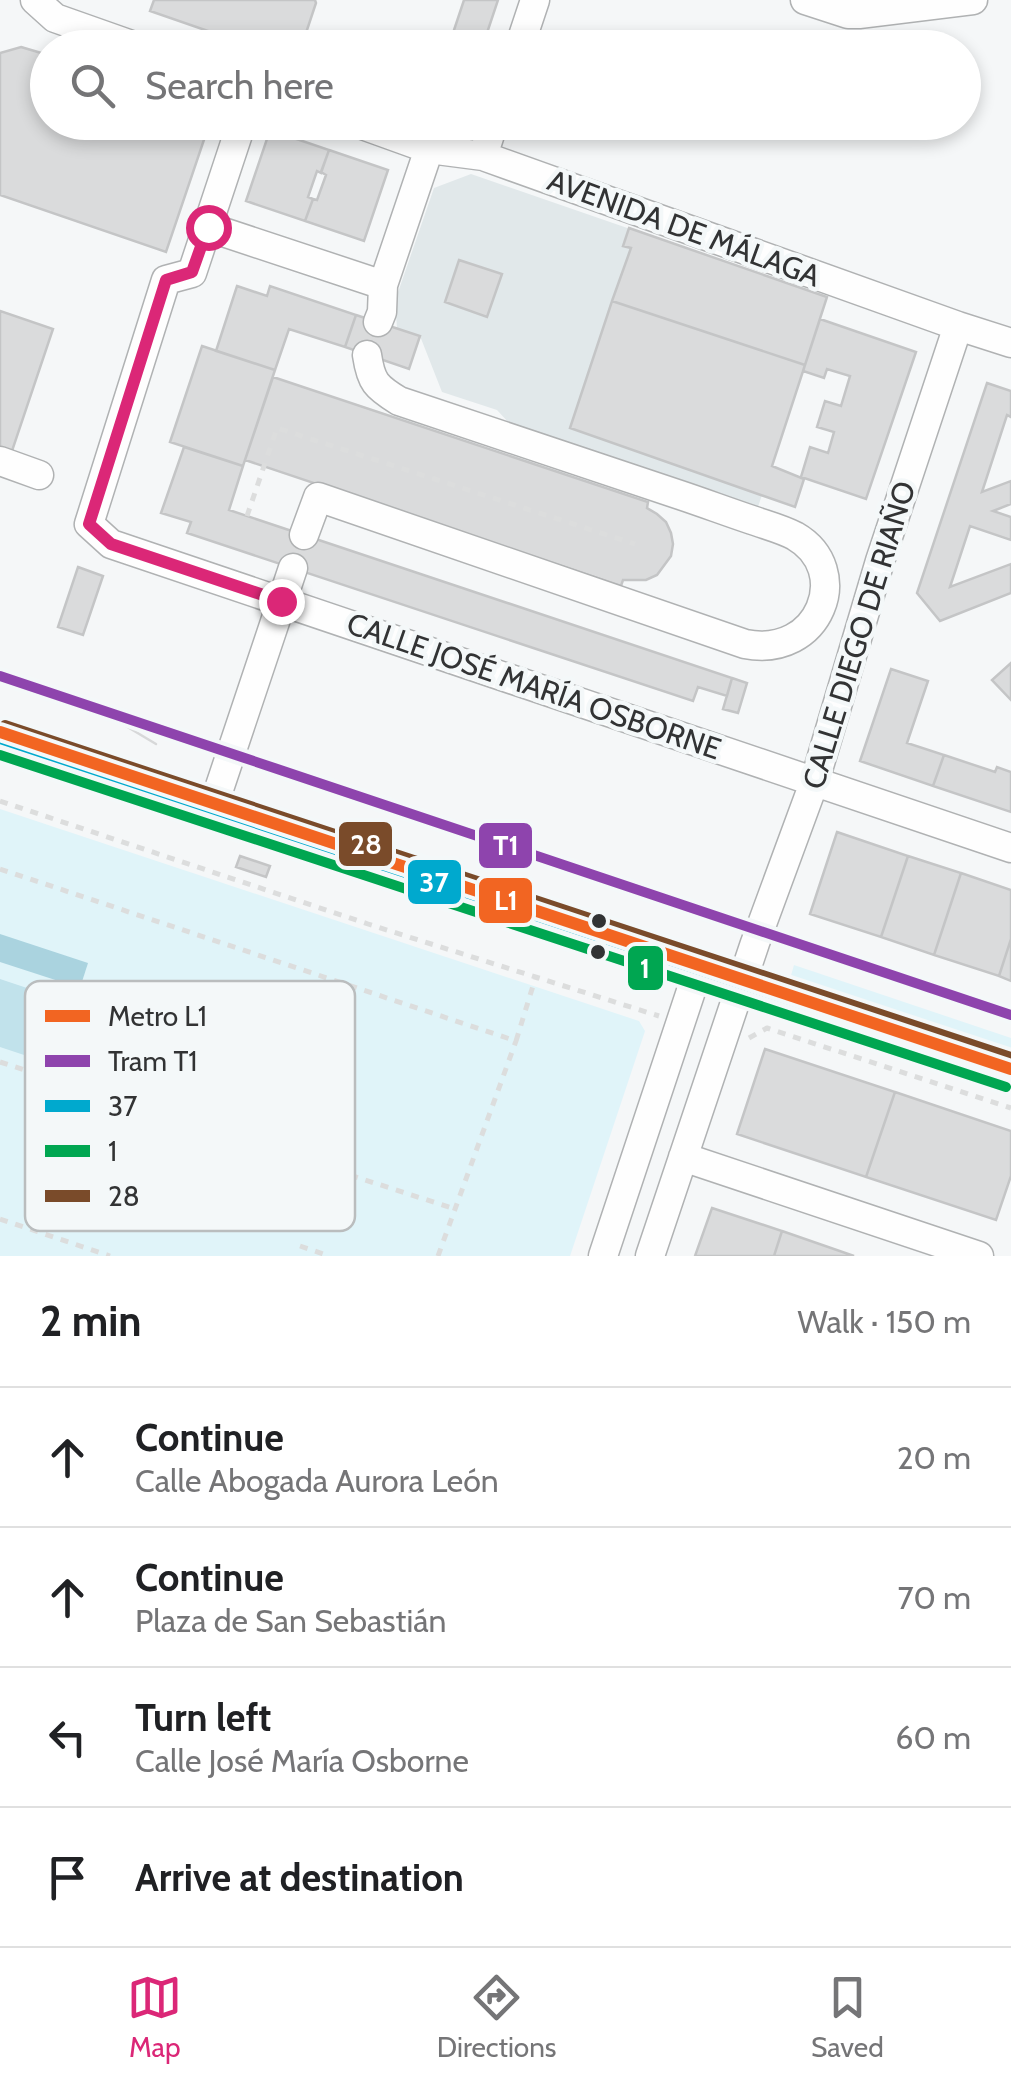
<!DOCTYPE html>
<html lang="en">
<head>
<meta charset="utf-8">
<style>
  :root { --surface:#fff; --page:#f6f6f6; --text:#202124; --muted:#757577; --line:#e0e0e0; --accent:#db2777 }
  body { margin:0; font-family:Cabin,sans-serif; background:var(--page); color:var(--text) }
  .stop { position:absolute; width:30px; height:30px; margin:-22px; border:8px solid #db2777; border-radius:50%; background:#fff }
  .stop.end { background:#db2777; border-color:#fff; box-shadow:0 2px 10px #0008 }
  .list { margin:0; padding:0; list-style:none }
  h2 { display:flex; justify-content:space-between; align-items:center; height:130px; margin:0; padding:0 40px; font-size:42px }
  h2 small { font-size:32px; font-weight:400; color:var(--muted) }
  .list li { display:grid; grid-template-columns:65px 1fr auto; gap:30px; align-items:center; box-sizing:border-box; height:140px; padding:0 40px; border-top:2px solid var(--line) }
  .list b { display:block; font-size:38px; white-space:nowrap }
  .list p { margin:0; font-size:32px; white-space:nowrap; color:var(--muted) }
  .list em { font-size:32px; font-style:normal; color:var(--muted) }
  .icon { flex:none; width:55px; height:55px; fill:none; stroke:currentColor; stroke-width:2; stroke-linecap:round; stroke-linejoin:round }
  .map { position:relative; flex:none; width:1011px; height:1256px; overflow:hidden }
  .search { position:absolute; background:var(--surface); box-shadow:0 5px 15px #0003; left:30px; right:30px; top:30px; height:110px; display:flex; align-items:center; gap:25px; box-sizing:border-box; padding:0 35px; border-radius:55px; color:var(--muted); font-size:38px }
  .sheet { height:690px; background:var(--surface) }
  nav { display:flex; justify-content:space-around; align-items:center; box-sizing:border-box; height:140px; border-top:2px solid var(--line); background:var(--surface); font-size:28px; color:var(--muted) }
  nav a { display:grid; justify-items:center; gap:5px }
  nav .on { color:var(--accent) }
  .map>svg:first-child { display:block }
  .built { fill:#e1e8ea }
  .green { fill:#e0f4f9 }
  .forest { fill:#c1e2eb }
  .water { fill:#aad3df }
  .building { fill:#dadbdc; stroke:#c4c5c6; stroke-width:2.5 }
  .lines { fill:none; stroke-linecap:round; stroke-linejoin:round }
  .minor-casing { stroke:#b0b2b3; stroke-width:31 }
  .path { stroke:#dcdddd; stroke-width:5; stroke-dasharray:8 8; stroke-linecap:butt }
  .minor { stroke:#fefefe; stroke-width:28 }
  .tram { stroke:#d7d8d9; stroke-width:2.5 }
  .bus-1-casing { stroke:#f4f8f9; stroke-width:18 }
  .bus-2-casing { stroke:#f4f8f9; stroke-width:18 }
  .bus-3-casing { stroke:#f4f8f9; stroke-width:18 }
  .bus-1 { stroke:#00a9ce; stroke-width:10 }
  .bus-2 { stroke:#00a651; stroke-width:10 }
  .bus-3 { stroke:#7a4b2a; stroke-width:10 }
  .tram-1-casing { stroke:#f4f8f9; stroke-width:18 }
  .tram-1 { stroke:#8e44ad; stroke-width:10 }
  .metro-1-casing { stroke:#f4f8f9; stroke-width:20 }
  .metro-1 { stroke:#f26522; stroke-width:12 }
  .route { stroke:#db2777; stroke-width:12 }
  .bus-dot { fill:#323334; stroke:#f4f8f9; stroke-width:4 }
  .labels { text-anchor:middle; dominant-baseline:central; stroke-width:9; stroke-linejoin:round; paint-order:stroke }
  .street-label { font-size:30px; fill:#323334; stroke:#f4f8f9 }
  .key { fill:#f4f8f9; stroke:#babdbe; stroke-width:2.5 }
  .key-label { font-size:28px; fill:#323334 }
  .line-badge { stroke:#f4f8f9; stroke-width:4 }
  .badge-label { font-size:28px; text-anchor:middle; font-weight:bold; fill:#fff }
</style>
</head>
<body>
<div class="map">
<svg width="1011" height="1256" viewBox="0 0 1011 1256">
  <rect width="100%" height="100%" fill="#f5f7f8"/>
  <path class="built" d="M471,174L827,297L758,507L509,423L497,410L442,392L420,336L397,328L395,301L434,188Z"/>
  <path class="green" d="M0,809L639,1021L645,1031L570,1256H0Z
    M794,965L1011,1038V1053L790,979Z"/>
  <path class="forest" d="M0,979L354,1097L334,1158L0,1047Z"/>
  <path class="water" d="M0,934L88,963L80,988L0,962Z"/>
  <path class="building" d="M154,0H315L316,3L301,48H257L150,11Z
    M464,0H498L482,48H448Z
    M21,47L48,55V122H210L166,252L0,195V53Z
    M270,130L329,150L321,173L317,171L308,197L313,199L305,221L246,201Z
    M329,150L388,170L364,241L305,221L313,199L317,200L326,175L321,172Z
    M629,228L827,297L805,365L612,301L631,248L623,246Z
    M459,260L502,274L487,317L445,302Z
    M237,286L267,296L270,286L356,315L345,347L289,329L275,370L216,351Z
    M612,301L805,365L772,466L804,479L795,507L570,428Z
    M0,311L53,329L11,454L0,450Z
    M356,315L420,336L409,369L345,347Z
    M820,319L916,352L866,499L801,477L810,447L828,453L834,432L817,427L825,401L841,406L850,376L827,369L824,378L803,371Z
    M202,346L275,370L243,466L170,442Z
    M273,377L648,502L647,508L657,514L666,522L671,533L673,544L671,556L657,575L646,580H623L621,586L245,460Z
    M987,383L1011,391V417L1007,415L982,492L1011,481V504L993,511L1011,517V540L970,526L950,587L1011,564V593L940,621L917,593Z
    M184,447L243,466L229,510L732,678L727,696L698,687L693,701L187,533L191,522L161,513Z
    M78,567L103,576L83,635L58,627Z
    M1011,663V700L992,680Z
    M891,669L928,681L907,743L944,755L933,786L860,761Z
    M732,678L747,683L738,713L723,709Z
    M944,755L995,772L997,767L1011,772V812L933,786Z
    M837,832L908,856L881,937L810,914Z
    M240,856L270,866L266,877L236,867Z
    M908,856L961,873L934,955L881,937Z
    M961,873L1011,890V939L999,976L934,955Z
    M1011,939V981L999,976Z
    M765,1049L895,1092L866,1177L737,1134Z
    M895,1092L1011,1131V1176L996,1220L866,1177Z
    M712,1208L782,1231L774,1256H695Z
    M782,1231L854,1256H774Z"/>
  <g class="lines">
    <g class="minor-casing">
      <path id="minor" d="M35,0L55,18L140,48
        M805,0L848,14H859L973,0
        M519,48L535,0
        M242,122L192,273L166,280L89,524L111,544L1011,848
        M354,122L429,149L483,156L958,326L1011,343
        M483,156L494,122
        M208,227L383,285L429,149
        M378,322L382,312L383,285
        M0,461L39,475
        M304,535L318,497L745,644C820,659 854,570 795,536C782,529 766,525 752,520C728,512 704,503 680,495C587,463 493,432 399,401C376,387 371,382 367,355
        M0,739L1011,1073
        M212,810L293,568
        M683,1157L979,1256
        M603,1256L698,970
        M650,1256L755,943L815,780L880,561L958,326"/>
    </g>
    <path class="path" d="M247,516L277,428L635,544
      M0,801L368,924L659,1016
      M0,869L516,1041L536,976
      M749,1038L767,1028L1011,1108
      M0,1062L455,1209
      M0,1219L110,1256
      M300,1246L329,1256
      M438,1256L516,1041"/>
    <use href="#minor" class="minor"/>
    <path class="tram" d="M94,707L156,744"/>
    <g class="bus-1-casing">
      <path id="bus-1" d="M0,739L1011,1073"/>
    </g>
    <g class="bus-2-casing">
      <path id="bus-2" d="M0,755L1006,1087"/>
    </g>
    <g class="bus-3-casing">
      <path id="bus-3" d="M5,725L1011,1057"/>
    </g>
    <use href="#bus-1" class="bus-1"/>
    <use href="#bus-2" class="bus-2"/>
    <use href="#bus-3" class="bus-3"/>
    <g class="tram-1-casing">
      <path id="tram-1" d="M0,676L1011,1015"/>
    </g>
    <use href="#tram-1" class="tram-1"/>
    <g class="metro-1-casing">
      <path id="metro-1" d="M0,732L1011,1069"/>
    </g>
    <use href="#metro-1" class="metro-1"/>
  </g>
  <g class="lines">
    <path class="route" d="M208,227L192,272L166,280L89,524L111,544L281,601"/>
  </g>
  <g class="bus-dot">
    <circle cx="599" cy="921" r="9"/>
    <circle cx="598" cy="952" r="9"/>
  </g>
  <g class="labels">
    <g class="street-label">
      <text transform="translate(684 228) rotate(20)">AVENIDA DE MÁLAGA</text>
      <text transform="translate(859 635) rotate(-73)">CALLE DIEGO DE RIAÑO</text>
      <text transform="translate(534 686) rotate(19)">CALLE JOSÉ MARÍA OSBORNE</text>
    </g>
  </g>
  <rect x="25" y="981" width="330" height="250" rx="15" class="key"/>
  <rect x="45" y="1010" width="45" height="12" fill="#f26522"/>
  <rect x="45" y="1055" width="45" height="12" fill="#8e44ad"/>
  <rect x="45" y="1100" width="45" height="12" fill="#00a9ce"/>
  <rect x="45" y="1145" width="45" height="12" fill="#00a651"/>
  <rect x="45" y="1190" width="45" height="12" fill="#7a4b2a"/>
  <g class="key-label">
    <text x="108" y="1026">Metro L1</text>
    <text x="108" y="1071">Tram T1</text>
    <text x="108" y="1116">37</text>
    <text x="108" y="1161">1</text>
    <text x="108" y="1206">28</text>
  </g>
  <g class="line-badge">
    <rect x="337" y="820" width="57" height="48" rx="10" fill="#7a4b2a"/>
    <rect x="477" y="821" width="57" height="49" rx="10" fill="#8e44ad"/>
    <rect x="406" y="858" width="57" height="48" rx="10" fill="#00a9ce"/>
    <rect x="477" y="876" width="57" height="49" rx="10" fill="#f26522"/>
    <rect x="626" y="944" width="39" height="48" rx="10" fill="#00a651"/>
  </g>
  <g class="badge-label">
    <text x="366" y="854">28</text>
    <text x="506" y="855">T1</text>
    <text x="434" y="892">37</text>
    <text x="506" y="910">L1</text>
    <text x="645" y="978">1</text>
  </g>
</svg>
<div class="stop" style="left:208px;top:227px"></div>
<div class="stop end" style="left:281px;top:601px"></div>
<div class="search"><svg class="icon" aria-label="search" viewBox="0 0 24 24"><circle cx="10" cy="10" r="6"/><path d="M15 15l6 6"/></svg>Search here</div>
</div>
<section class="sheet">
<h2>2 min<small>Walk · 150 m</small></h2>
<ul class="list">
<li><svg class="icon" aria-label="ahead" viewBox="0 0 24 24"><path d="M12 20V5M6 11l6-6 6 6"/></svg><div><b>Continue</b><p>Calle Abogada Aurora León</p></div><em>20 m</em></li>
<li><svg class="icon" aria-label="ahead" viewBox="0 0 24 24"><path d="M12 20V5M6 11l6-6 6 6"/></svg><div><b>Continue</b><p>Plaza de San Sebastián</p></div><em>70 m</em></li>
<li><svg class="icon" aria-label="left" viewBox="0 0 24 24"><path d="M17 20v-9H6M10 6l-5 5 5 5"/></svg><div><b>Turn left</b><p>Calle José María Osborne</p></div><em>60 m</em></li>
<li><svg class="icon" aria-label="arrive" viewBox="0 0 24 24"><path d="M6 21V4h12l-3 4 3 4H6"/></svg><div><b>Arrive at destination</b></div></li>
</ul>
</section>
<nav>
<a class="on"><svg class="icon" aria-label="map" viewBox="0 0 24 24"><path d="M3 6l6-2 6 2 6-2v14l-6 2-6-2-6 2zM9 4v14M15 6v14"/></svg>Map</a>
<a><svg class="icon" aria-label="directions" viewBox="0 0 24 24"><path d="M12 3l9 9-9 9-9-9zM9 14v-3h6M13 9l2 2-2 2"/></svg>Directions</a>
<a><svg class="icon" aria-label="saved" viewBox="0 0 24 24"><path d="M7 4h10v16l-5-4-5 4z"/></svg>Saved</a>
</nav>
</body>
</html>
